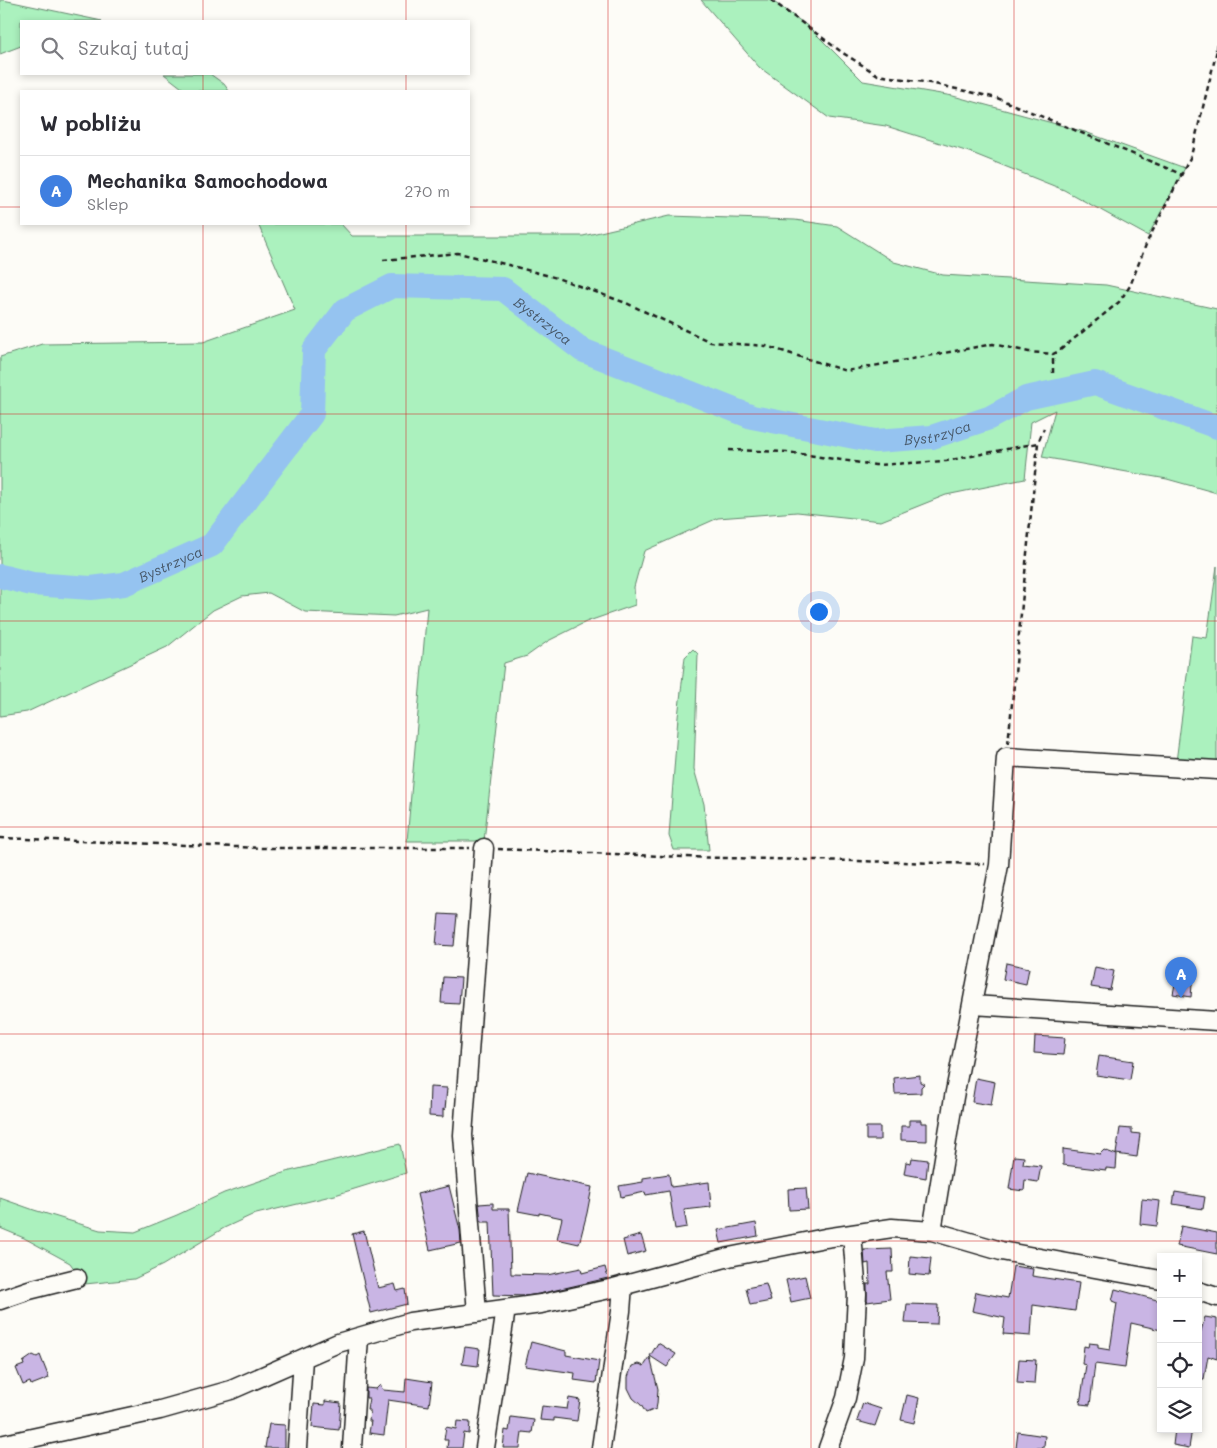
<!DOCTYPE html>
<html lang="pl">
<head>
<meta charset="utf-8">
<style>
  :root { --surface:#fff; --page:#f7f7f7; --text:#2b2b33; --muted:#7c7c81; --line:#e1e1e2; --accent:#d93025 }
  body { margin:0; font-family:Mali,sans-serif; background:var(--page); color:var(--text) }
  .controls { position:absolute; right:15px; bottom:15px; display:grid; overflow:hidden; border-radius:0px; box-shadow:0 2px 8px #0003 }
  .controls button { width:45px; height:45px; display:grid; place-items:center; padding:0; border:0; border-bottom:1px solid var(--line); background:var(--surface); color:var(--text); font:25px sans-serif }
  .you { position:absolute; left:818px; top:611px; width:18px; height:18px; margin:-12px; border:4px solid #fff; border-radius:50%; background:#1a73e8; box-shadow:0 0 0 8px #1a73e833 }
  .badge { display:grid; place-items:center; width:32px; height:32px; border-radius:50%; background:var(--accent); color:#fff; font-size:16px; font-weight:700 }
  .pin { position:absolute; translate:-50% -41px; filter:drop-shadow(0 1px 2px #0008) }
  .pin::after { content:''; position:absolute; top:26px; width:18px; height:15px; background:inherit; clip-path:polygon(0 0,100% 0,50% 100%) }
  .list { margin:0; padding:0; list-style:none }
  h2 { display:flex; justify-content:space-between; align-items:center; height:65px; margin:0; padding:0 20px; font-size:21px }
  h2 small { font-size:16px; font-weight:400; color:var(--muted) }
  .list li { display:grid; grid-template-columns:32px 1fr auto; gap:15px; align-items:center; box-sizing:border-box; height:70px; padding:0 20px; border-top:1px solid var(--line) }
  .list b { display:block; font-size:19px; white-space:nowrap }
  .list p { margin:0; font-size:16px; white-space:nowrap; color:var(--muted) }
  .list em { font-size:16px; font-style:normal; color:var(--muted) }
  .icon { flex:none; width:28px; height:28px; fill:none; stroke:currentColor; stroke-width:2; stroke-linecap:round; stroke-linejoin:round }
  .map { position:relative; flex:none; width:1217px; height:1448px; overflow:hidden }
  .search { position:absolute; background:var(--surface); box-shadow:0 2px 8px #0003; left:20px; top:20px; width:450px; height:55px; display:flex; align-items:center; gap:12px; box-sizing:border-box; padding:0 18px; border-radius:0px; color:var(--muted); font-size:19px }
  .panel { position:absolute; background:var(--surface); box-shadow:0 2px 8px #0003; left:20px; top:90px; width:450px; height:135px; border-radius:0px }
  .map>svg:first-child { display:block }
  .green { fill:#abf1be; stroke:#64866d }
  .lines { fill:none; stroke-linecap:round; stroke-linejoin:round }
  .river { stroke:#95c3f0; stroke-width:24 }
  .building { fill:#c9b5e4; stroke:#1c1c1c }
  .minor-casing { stroke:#1c1c1c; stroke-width:21 }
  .path { stroke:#1c1c1c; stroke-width:2.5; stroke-dasharray:5 4; stroke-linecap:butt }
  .minor { stroke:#fdfcf7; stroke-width:18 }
  .grid { fill:none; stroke:#d62828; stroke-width:1; stroke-opacity:0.55 }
  .labels { text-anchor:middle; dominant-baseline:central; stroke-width:4; stroke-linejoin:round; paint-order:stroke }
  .water-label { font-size:14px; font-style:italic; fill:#465666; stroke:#fdfcf7 }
</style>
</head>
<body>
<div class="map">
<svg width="1217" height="1448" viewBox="0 0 1217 1448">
  <rect width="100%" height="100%" fill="#fdfcf7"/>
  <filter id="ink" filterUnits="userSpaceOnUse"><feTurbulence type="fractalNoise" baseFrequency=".02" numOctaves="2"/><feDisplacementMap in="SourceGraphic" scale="10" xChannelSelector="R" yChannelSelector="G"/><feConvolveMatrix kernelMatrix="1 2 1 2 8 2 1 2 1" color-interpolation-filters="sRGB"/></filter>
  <g filter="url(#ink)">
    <path class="green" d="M0,0H3L102,21H21V46L0,54Z
      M701,0H771L809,27L863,81L953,96L1056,124L1085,132L1185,168L1148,236L1064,190L972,153L886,126L829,118L759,67Z
      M164,74H210L224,84L229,91H186Z
      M669,216L795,220L837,226L894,262L943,275L1106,285L1217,309V493L1167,479L1042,457L1055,410L1031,422L1025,479L946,495L881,521L797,512L718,518L644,551L634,587L635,605L586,622L548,641L527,656L504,663L484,841H407L427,608L394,616L305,612L269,593L242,596L213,610L167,647L27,712L0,716V357L42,344L203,342L295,310L258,224H341L352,236H583Z
      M1217,566V765L1176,762L1192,636L1207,638Z
      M693,649L698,654L694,769L704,804L709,850H674L669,836L678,717L685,657Z
      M400,1144L406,1173L335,1195L252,1215L224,1228L163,1265L134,1279L85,1284L70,1263L24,1238L0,1228V1198L34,1210L100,1230L135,1232L177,1215L224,1193L286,1172Z"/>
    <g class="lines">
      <path class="river" id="s1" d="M0,576L32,584L91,588L124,584L212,545L312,414L314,350L345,310L392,286L503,289L582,350L752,417L875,441L932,437L989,418L1026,398L1095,383L1217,427"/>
    </g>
    <path class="building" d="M439,914L457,915L454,946L436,945Z
      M1006,963L1029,968L1026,984L1003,979Z
      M1095,967L1114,971L1110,990L1091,987Z
      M1178,969L1193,972L1191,997L1173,994Z
      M443,977L461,978L459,1004L441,1003Z
      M1035,1036L1065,1038L1063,1055L1034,1053Z
      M1099,1056L1133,1061L1130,1080L1096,1075Z
      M920,1075V1082L924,1084L921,1087V1093L895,1094L894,1078Z
      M976,1078L995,1082L991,1105L972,1102Z
      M430,1087L447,1088L445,1110L443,1109V1117L429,1116Z
      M909,1120H921V1123H927V1141L901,1140V1126H909Z
      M866,1127H880V1140H866Z
      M1120,1128L1132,1129V1133L1140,1134L1137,1157L1116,1154Z
      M1063,1149L1100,1154L1104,1150L1117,1155L1116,1169L1106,1168V1170L1063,1165Z
      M1014,1156L1024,1157L1023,1164L1041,1166L1038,1182L1025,1180L1024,1191L1009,1189Z
      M912,1158L928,1160L926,1178L904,1174L906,1162L911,1163Z
      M527,1173L592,1187L587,1213L579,1244L557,1239L562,1218L539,1213V1215L518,1211Z
      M669,1174L671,1187L709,1182L711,1207L684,1210L687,1227L675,1229L669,1191L646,1195L645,1192L621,1197L619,1186L643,1182V1178Z
      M449,1186L460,1230L461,1243L430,1250L417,1194Z
      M806,1188L808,1209L789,1210L788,1189Z
      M1175,1192L1205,1197L1203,1209L1173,1204Z
      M1142,1199L1160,1201L1157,1226L1140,1224Z
      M493,1203V1209H509L511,1274L547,1275L581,1268L582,1273L605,1267L608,1278L539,1294L525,1296L493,1295L490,1222H481L479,1204Z
      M756,1223L758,1236L721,1243L718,1230Z
      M1181,1226L1217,1233V1254L1177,1246Z
      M364,1231L378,1288L395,1284L397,1291L405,1289L407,1304L371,1313L352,1234Z
      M641,1235L646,1251L627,1256L623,1240Z
      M892,1249L893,1272H887L890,1299L867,1302V1284H870L869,1263L865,1264L864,1250Z
      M910,1256L931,1258L929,1276L909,1274Z
      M1013,1266L1033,1269L1032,1276L1079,1283L1075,1311L1033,1305L1031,1336L1003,1334L1005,1318L972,1311L976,1292L1008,1298Z
      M805,1276L810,1298L791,1302L786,1280Z
      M766,1284L771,1301L750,1305L746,1288Z
      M1115,1289L1161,1301V1330L1131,1323L1125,1368L1095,1364L1090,1405L1080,1404L1086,1365L1082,1364L1084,1346L1088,1347L1089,1343L1098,1344V1348L1110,1350L1117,1303L1112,1301Z
      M907,1304L938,1305L937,1324L905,1323Z
      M1205,1317L1217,1319V1359L1208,1356L1204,1379H1198V1341Z
      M531,1342L566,1351V1355L599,1361L596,1383L574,1380L575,1373L525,1366Z
      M658,1343L676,1354L667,1367L650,1356Z
      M465,1347L480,1349L478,1366L462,1364Z
      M33,1355L37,1357L40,1355L49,1378L31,1385L30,1382L23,1385L16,1368L24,1365L23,1362Z
      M650,1357L658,1389L657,1404L656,1409L646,1413L641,1405L633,1398L628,1388V1377L632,1366L639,1364L644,1366Z
      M1019,1359L1036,1360L1034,1384L1017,1383Z
      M406,1378L432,1382L429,1406L388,1400L384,1435L369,1433L371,1421H369L370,1410H367L369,1398H366V1388L376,1389L380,1385L383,1390L405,1392Z
      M907,1395L919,1398L914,1423L901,1420Z
      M569,1398L580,1400L577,1421L554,1418V1421L540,1420L542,1406L567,1409Z
      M325,1401L341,1403L339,1430L312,1427L314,1404L325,1405Z
      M863,1403L881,1409L875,1426L857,1421Z
      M511,1417L534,1420L532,1433L522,1432L520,1448H503L505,1430L509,1431Z
      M457,1421L470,1422L469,1434L464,1433L462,1448H447L448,1440H444L446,1427L456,1429Z
      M269,1424L285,1425V1448H265Z
      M1175,1429H1192L1189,1448L1173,1445Z
      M1018,1432L1045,1436L1044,1446H1042L1041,1448H1016Z"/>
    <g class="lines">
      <g class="minor-casing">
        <path id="minor" d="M973,1005L1217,1021
          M932,1231L954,1097L999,865L1006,757L1217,770
          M1198,1291L1217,1297
          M0,1300L29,1290L77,1278
          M477,1313L463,1135L484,848
          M0,1445L160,1410L231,1390L338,1343L410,1322L541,1304L614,1288L729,1257L825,1238L892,1228L932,1231L1001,1251L1161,1280
          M297,1448L303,1359
          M352,1448L359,1337
          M485,1448L506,1309
          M601,1448L621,1311L623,1285
          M828,1448L846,1398L854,1358L857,1294L852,1234"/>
      </g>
      <path class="path" d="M771,0L843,53L878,75L930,83L997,98L1181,174
        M1216,50L1217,42
        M383,260L458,253L497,262L557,278L626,303L711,342L766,346L846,371L993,344L1029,352L1053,354L1059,351L1119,302L1130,286L1147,242L1191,156L1217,50
        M1053,373V354
        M729,450L787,452L875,465L946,461L1038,443
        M1008,744L1038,443L1044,428
        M0,838L263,848H470
        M498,849L683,857L985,864"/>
      <use href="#minor" class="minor"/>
    </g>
  </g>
  <path class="grid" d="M203,0V21M406,0V21M608,0V1448M811,0V1448M1014,0V1448M203,74V91M406,74V91M0,207H21M469,207H1217M203,224V1448M406,224V1448M0,414H1217M0,621H1217M0,827H1217M0,1034H1217M0,1241H1217"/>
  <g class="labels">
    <g class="water-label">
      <text stroke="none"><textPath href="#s1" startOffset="716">Bystrzyca</textPath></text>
      <text stroke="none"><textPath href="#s1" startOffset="1136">Bystrzyca</textPath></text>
      <text stroke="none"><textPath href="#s1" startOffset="176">Bystrzyca</textPath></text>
    </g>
  </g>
</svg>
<div class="controls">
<button>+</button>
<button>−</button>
<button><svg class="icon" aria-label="locate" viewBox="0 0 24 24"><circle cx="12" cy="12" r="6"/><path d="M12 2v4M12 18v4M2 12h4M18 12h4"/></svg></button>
<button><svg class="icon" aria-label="layers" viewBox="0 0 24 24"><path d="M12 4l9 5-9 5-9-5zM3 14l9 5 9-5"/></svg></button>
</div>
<div class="you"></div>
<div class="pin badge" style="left:1181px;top:998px;background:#3f7fe0">A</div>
<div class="search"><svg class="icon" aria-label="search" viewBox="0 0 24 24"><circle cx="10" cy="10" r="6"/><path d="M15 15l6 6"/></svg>Szukaj tutaj</div>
<section class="panel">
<h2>W pobliżu<small></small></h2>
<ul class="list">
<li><span class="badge" style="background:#3f7fe0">A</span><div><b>Mechanika Samochodowa</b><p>Sklep</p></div><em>270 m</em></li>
</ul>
</section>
</div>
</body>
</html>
